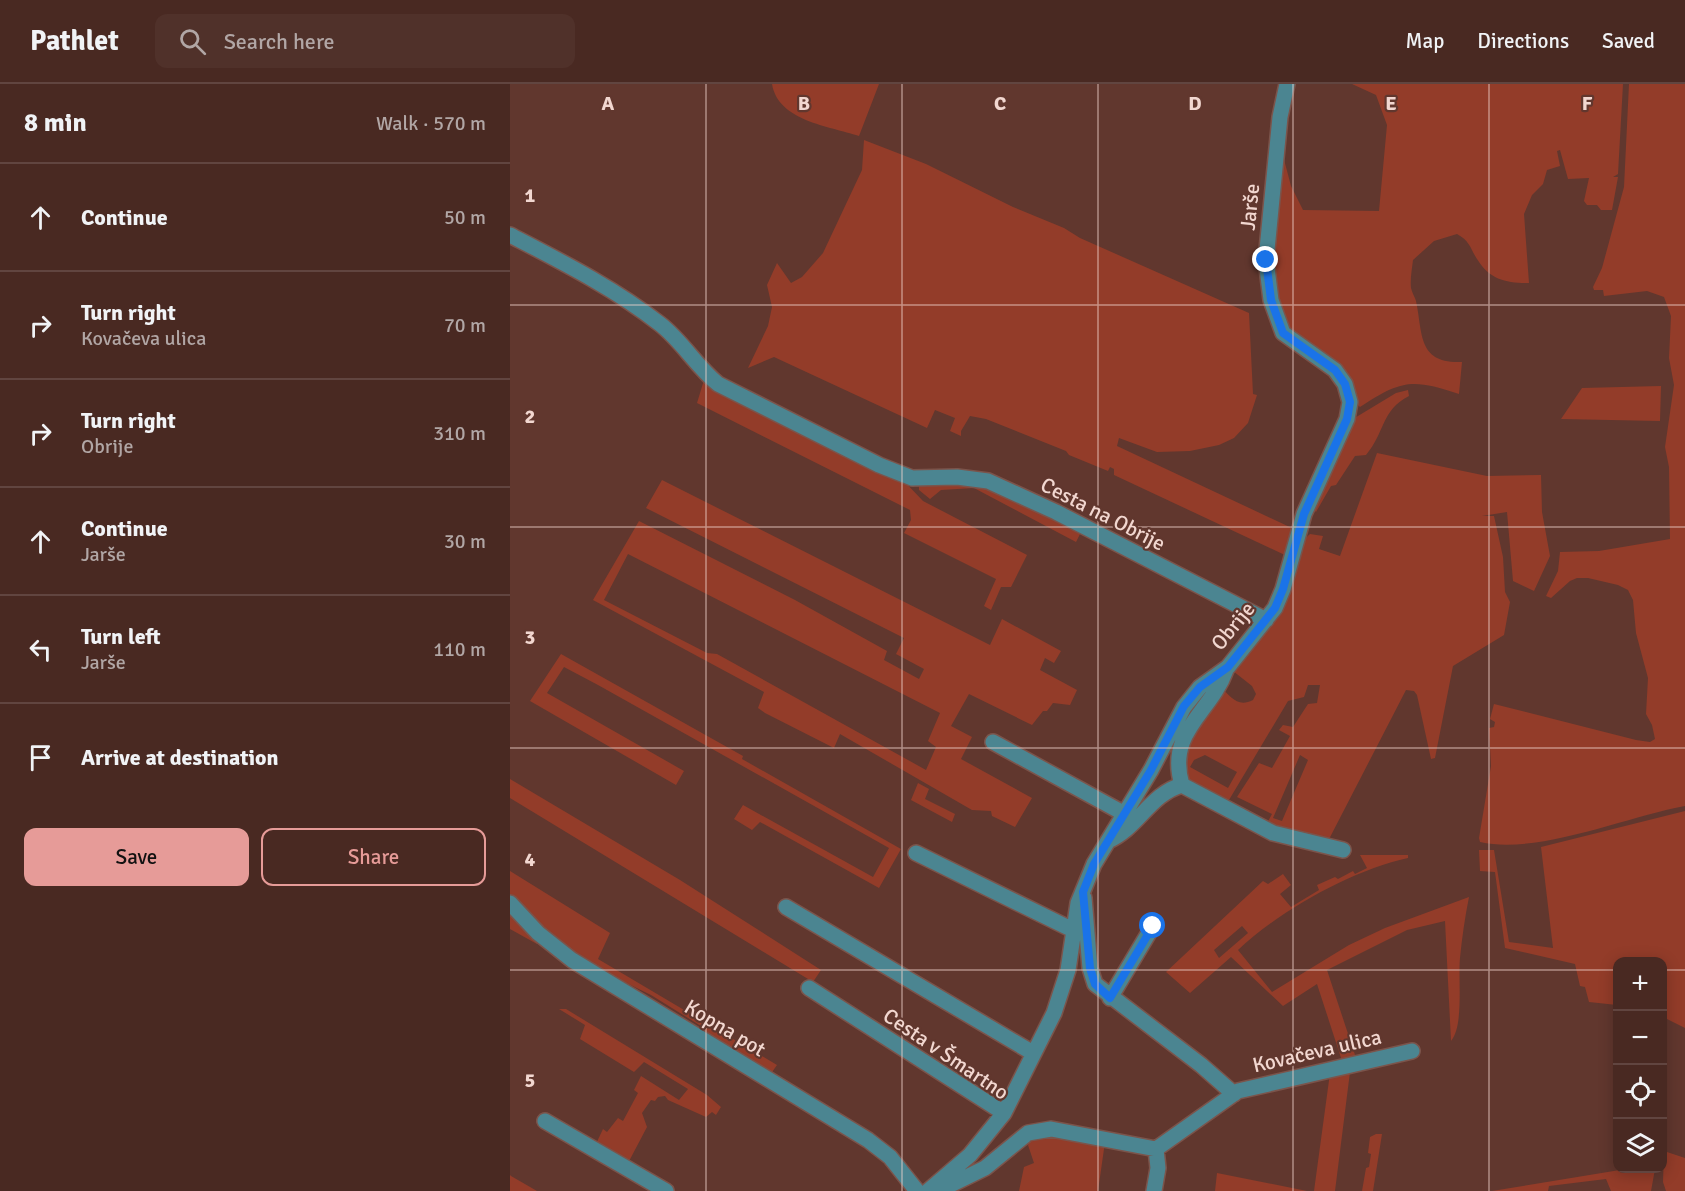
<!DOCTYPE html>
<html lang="en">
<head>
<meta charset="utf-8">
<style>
  :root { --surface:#492922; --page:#50312a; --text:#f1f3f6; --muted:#b1a6a5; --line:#614540; --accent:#e69b98 }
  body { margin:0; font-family:Signika,sans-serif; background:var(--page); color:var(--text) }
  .controls { position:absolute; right:18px; bottom:18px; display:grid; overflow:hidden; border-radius:12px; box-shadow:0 3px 15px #0003 }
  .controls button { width:54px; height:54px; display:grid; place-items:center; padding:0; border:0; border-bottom:2px solid var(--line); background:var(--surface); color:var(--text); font:30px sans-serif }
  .stop { position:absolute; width:18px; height:18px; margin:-14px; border:4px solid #1a73e8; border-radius:50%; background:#fff }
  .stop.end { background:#1a73e8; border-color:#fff; box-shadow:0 2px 6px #0008 }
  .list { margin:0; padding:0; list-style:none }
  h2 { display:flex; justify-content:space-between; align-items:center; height:78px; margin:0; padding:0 24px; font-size:26px }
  h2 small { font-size:20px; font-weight:400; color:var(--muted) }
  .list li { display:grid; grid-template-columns:39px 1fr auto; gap:18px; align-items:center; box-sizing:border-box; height:108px; padding:0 24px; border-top:2px solid var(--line) }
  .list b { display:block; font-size:22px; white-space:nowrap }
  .list p { margin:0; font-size:20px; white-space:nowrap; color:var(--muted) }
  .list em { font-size:20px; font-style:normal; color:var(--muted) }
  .actions { display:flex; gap:12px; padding:18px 24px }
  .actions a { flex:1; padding:14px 0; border:2px solid var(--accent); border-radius:12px; text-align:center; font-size:21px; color:var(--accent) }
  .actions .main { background:var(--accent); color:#111 }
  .icon { flex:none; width:33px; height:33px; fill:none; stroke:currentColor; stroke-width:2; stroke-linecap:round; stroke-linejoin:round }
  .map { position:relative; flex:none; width:1175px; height:1107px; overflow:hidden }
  header { display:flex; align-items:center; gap:36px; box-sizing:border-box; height:84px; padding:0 30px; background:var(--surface); border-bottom:2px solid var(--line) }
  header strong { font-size:28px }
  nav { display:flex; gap:33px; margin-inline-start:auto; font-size:21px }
  .search { width:420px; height:54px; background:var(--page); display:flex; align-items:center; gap:15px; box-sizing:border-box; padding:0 21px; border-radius:12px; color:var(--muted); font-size:22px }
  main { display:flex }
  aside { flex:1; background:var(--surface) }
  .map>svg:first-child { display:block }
  .green { fill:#933c29; fill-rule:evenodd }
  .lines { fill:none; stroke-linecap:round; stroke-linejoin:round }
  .minor-casing { stroke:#7b544b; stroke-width:18 }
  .minor { stroke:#4b8591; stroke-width:15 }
  .route { stroke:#1a73e8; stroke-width:8 }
  .grid { fill:none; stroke:#f2d7d0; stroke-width:1.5; stroke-opacity:0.55 }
  .labels { text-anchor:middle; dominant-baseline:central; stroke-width:4.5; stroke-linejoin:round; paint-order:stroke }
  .street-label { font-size:21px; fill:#f2d7d0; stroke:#61372e }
  .grid-label { font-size:20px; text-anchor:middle; font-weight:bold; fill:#f2d7d0; stroke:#61372e; stroke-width:4.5; stroke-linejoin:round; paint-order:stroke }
</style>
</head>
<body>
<header>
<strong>Pathlet</strong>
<div class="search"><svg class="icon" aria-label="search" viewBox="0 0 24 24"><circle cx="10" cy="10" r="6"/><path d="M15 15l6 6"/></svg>Search here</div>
<nav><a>Map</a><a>Directions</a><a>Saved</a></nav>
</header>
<main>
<aside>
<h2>8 min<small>Walk · 570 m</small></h2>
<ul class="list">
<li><svg class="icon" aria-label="ahead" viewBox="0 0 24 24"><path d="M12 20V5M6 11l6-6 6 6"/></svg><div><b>Continue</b></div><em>50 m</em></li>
<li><svg class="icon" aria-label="right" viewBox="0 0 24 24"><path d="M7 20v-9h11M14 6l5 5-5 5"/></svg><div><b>Turn right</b><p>Kovačeva ulica</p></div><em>70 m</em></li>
<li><svg class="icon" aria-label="right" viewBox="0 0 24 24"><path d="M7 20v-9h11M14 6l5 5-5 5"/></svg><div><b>Turn right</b><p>Obrije</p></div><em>310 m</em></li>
<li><svg class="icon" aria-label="ahead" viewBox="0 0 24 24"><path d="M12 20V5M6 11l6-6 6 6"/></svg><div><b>Continue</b><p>Jarše</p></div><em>30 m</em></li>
<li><svg class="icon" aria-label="left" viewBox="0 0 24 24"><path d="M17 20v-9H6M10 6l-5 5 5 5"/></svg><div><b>Turn left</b><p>Jarše</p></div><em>110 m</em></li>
<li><svg class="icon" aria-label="arrive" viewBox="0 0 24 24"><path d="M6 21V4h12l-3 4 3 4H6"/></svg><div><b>Arrive at destination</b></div></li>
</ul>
<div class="actions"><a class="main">Save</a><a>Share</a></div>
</aside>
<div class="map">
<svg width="1175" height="1107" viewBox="0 0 1175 1107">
  <rect width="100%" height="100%" fill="#61372e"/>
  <path class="green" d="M262,0H369L349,52C319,42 268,37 262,0Z
    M842,0H1113L1108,90L1103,93H1108L1102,126H1091L1087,121H1077L1074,117L1079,94L1058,95L1050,66L1047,67L1050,82L1037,86L1033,100L1022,111L1014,130L1019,199C996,199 980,196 967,175C960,164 960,157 947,150L924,157L903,176C902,185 900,195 901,204C902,209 905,213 906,217C913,249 907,280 952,278L949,310C902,294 891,296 850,323C841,316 844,303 838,295C823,274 792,265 778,245C751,207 768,110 771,64L781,102L793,126L869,127L877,41L866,11Z
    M1119,0H1175V722C1115,733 1028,771 970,758L969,754L981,682L979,644L984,643L985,638L980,635L984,620L1126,656L1140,658L1145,655L1142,641L1136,630L1138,594L1126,549L1123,516L1118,506L1108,501L1078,494H1067L1060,497L1041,514L1036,512L1048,487L1050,468L1089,467L1160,455L1159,383L1155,363L1164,301L1159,274L1161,232L1154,213L1137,207L1094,212L1093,206H1084L1083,203L1092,184L1114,103Z
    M354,56L416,80L503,123L554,144L570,154L739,229L743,310L747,311L738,339L724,354L709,361L680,367L647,368L609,354L607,362L784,445L777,472L604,391V385L600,383L598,387L559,371L556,367L476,335L460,332L451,347V352L440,347L445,334L425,326L417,344L264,273L238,284L258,242L262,223L257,201L267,179L281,199L292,193L313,169L352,86Z
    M194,296L392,395L413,417L517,471L501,503H491L481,526L474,522L486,495L394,449L401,436L400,426L187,319Z
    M1151,302L1150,337L1051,335L1072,304Z
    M898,306L899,312C871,326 875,349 856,371L845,372L826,401L821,402L806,428L803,425L843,335L886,309Z
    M867,369L977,392L1031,391L1032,428L1040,472L1024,507L1003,497L997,428L972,432H984L993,473L995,508L1000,518L994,551L943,582L925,674L921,675L907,611L904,607L896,606L816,761L755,743L762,730L727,713L749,679L762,684L780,652L769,646L773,641L783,643L798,620L807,619L810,601H798L794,613L778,617L716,721L679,699L673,662L710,603C721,612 727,624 743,616L746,610L742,602L723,587L750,546L791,458L800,450L813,452L809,465L830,472ZM695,671L727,688L718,704L680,683L684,676ZM790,671L798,676L772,737L763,734Z
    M152,396L480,561L492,535L551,567L544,579L535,574L530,586L567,606L560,621L543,619L537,627H533L522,641L459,610L441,642L462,653L451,675L522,714L505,743L482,732L481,727L462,726L330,650L324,664L255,629L248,624L254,608L83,516L129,437L285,516L377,567L374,576L409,595L414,585L386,570L394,554L136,424ZM118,470L430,629L418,657L426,663L416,686L207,570L197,569L94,516Z
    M409,399L469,400L572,446L566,458L464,404L431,406L420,415L409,406Z
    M51,570L233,672L232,675L391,765L369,804L250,738L242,746L224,735L233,721L363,793L379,764L88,601L54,583L37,609L174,687L166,701L20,617Z
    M0,695L170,796L311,886L303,898L0,714Z
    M408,699L419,705L415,715L445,730L442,738L401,716Z
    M1175,727V944L1153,933L1152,878H1108L1107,921L1079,918L1075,903L1070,902L1065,880L995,864L985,788L970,787L969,766H984L999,858L1043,864L1031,763Z
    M850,771H898V774C842,786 769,827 728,866L762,908L839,861L875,844L959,813C955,833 952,853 950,874C948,895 954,942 941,957L935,837L897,846L817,886L847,977L833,980L807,900L773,922L721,873L680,909L656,888L753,797L758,800L773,790L781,801L770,810L781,823L809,806L807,801L825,793L828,795L843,787L845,790L857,784ZM732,842L738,849L709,874L704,866Z
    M0,787L100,849L88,875L267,981L260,991L199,954L191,942L141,911L79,881L45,857L0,812Z
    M0,826L28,854L27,860L0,845Z
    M49,925H56L197,1011L211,1023L206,1031L202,1028L196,1033L158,1016L155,1012L148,1013L145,1017L141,1016L132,1029L137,1043L117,1081L85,1062L93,1045L97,1048L108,1034L113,1037L128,1009L124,1006L131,992L169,1016L178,1005L134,978L124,988L70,955L75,941Z
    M840,988L825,1107H804L820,989Z
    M537,1049L595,1058L588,1107H509L514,1083L524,1079L518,1061L522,1055Z
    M866,1050H872L863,1107H852L856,1084L859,1083L861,1070L858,1069L860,1053Z
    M1154,1067L1175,1074V1107H1156L1153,1098Z
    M1122,1084L1145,1085L1141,1107H1101L1096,1095L1039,1102L1038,1107H982Z
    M707,1089L797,1107H705Z
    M0,1091L1,1092L27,1107H0Z"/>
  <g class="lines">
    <g class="minor-casing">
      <path id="minor" d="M0,151C52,178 104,204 150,240C172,257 186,282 208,300L369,381L402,394L447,393L478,397L546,428L756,536
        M483,658L613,729
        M672,701C656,647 701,629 716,586
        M598,757C628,744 640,710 672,701L763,749L833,766
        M406,769L563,846
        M574,814L580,884L585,900L691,981L724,1010
        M0,819L28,849L62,876L358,1056L380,1073L407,1107
        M276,823L523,969
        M299,904L494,1029
        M600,914L643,842
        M35,1037L156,1107
        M418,1107L460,1071L494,1029L544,929L558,886L568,819L584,780L641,686L674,623L690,603L718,583L765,524L773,505L794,430L837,335L840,318L835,300L825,286L773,249L761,216L756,176L770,33L777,0
        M428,1107L475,1084L518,1049L541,1045L646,1065L728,1007L902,967
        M644,1107L648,1084L646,1065"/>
    </g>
    <use href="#minor" class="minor"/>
  </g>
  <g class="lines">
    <path class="route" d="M643,842L600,914L585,900L580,884L573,808L584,780L641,686L674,622L690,603L718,583L765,524L773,505L794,430L837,335L840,318L835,300L825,286L773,249L761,216L756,176"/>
  </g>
  <path class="grid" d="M196,0V1107M392,0V1107M588,0V1107M783,0V1107M979,0V1107M0,221H1175M0,443H1175M0,664H1175M0,886H1108M1152,886H1175"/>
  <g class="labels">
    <g class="street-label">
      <text transform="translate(740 123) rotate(-84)">Jarše</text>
      <text transform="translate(593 430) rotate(27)">Cesta na Obrije</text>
      <text transform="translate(723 542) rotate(-51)">Obrije</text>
      <text transform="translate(215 944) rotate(31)">Kopna pot</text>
      <text transform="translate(807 967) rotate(-13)">Kovačeva ulica</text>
      <text transform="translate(436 970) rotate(34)">Cesta v Šmartno</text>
    </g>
  </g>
  <g class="grid-label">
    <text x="98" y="26">A</text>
    <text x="294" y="26">B</text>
    <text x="490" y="26">C</text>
    <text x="685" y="26">D</text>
    <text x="881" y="26">E</text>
    <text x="1077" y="26">F</text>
    <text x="20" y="118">1</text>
    <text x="20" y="339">2</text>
    <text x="20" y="560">3</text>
    <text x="20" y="782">4</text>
    <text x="20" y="1003">5</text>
  </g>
</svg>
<div class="controls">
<button>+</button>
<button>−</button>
<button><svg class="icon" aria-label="locate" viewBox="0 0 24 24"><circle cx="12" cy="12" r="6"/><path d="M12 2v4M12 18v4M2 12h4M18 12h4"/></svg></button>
<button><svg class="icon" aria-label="layers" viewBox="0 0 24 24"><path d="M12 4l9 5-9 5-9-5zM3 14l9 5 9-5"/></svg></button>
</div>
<div class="stop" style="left:643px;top:842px"></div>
<div class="stop end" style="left:756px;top:176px"></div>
</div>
</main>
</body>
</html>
